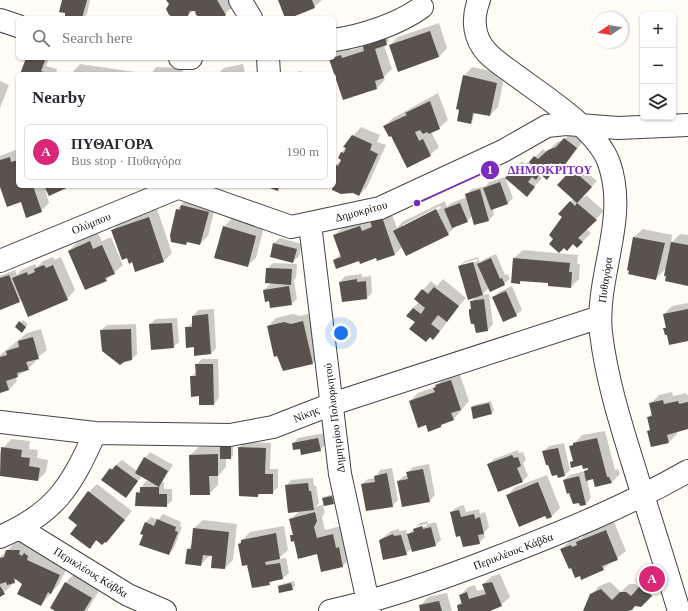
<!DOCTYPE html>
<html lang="en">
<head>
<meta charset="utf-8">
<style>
  :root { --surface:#fff; --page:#f2f2f3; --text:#2b2b33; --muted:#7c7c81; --line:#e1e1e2; --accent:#db2777 }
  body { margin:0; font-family:"Times New Roman",serif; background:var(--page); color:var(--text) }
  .controls { position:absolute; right:12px; top:12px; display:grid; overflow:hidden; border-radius:6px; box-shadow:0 1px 3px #0004 }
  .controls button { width:36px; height:36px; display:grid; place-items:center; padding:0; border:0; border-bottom:1px solid var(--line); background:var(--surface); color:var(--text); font:20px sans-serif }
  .compass { position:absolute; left:592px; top:12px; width:36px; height:36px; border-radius:50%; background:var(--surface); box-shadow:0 1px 3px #0004; rotate:258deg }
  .you { position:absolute; left:341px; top:333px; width:14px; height:14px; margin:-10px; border:3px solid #fff; border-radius:50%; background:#1a73e8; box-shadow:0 0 0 6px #1a73e833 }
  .badge { display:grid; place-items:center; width:26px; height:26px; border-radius:50%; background:var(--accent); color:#fff; font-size:13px; font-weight:700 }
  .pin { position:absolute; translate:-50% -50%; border:2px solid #fff; box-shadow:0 1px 4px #0006 }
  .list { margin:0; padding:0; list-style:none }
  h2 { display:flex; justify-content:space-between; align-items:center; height:52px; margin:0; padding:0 16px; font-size:17px }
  h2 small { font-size:13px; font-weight:400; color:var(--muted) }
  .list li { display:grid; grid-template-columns:26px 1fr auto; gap:12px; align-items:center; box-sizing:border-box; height:56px; margin:0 8px 8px; padding:0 8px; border:1px solid var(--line); border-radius:6px }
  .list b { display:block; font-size:15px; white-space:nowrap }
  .list p { margin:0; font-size:13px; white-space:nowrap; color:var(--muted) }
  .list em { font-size:13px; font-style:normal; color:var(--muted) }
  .icon { flex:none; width:22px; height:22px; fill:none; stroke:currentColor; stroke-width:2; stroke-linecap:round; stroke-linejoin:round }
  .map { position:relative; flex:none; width:688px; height:611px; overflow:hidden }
  .search { position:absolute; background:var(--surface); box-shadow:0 1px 3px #0004; left:16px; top:16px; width:320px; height:44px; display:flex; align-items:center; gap:10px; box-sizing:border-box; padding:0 14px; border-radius:6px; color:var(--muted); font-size:15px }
  .panel { position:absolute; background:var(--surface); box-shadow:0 1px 3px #0004; left:16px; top:72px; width:320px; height:116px; border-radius:6px }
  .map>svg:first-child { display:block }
  .shadow { fill:#0003; fill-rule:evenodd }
  .building { fill:#5a524d }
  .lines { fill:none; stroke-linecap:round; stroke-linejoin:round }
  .minor-casing { stroke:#444; stroke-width:24 }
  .minor { stroke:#fff; stroke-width:22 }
  .labels { text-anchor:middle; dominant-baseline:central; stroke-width:4; stroke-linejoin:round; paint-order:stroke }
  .street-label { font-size:11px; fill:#111; stroke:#fff }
  .leader { fill:none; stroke:#7b2cbf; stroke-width:1.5 }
  .callout-dot { fill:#7b2cbf; stroke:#fff; stroke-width:1.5 }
  .mark-label { font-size:12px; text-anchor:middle; font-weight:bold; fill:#fff }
  .callout-label { font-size:12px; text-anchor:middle; font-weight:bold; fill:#7b2cbf; stroke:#fff; stroke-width:4; stroke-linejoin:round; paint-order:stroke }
</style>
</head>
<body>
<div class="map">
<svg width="688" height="611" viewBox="0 0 688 611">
  <rect width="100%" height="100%" fill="#fffdf5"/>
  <path class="shadow" d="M63,0H90L87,14L83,18L66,15Z
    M167,0H230L234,6L220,18H204L194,10L185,18H176Z
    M279,0H322L314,7L287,18Z
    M439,23L447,48L439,57L390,45L398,37Z
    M386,31L389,41L384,45L392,69L384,77L385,80L377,88L330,59L334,58V55L339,50L350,47L351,50L365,46L371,39Z
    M27,58H49L46,66L57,69L56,74H22Z
    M80,64L142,73V74H71Z
    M243,64L245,74H218L224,68Z
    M156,67L183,68V74H151Z
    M472,67L505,74L498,107L490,115L475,112L473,120L471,123L464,76Z
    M300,71L309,74H297Z
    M0,81L9,85L0,108Z
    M438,93L448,120L439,128L431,132L439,147L430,155L392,134L385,126L393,118Z
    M361,127L380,135L377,142L386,145L367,187L359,195L353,192L333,189L334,174L337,171L334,170L336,165L342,159L340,158L342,152L353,136Z
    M573,130L584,140L572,156L564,165L561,163L546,178L541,173L539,175L542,178L527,195L514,169L522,161L525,164L533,159L543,149L547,152L557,142L564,140Z
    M18,149V186H44L49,203L41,211L21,201L0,184V156Z
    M578,164L597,181L583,196L584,198L586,195L604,211L586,229L591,233L577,247L573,243L555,239V227L563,217L560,214L574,198L559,185Z
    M505,177L513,198L507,204L493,209L494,215L489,220L474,224L472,216L467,221L457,225L448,234L402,247L395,254L359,260H334L341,254L335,235L343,227L368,218L370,223L379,213L390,209L397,228L402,222L445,201L447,207L451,203L467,197L466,194L472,189L486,186L489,182ZM440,206L441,208L403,227V225Z
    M185,201L216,204L208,236L200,244L189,241L185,244L177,209Z
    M157,209L172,253L164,261H132L127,257L113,230L121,222Z
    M232,218L264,227L256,258L247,266L224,227Z
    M643,229L672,235L671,243L680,234L688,235V284L667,268L656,278L634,237Z
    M98,233L102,241L111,237L123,265L106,280L69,251L77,242Z
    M280,238L302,244L299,256L293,262L274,243Z
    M523,250L578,255L577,264H580L579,279L571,287L549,282L522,280L519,283L514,258Z
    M496,254L505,275L508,274L510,279L504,284L489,288L481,295L489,294L493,324L488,330L476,332L470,310L472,307L471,302L477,296L459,267L465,261L478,257L480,263L484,259ZM477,259L478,261L464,265V263Z
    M53,257L54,260L61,257L75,290L67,299H22L0,308V276L15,270L17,275L21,270L35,264L37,267L43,261Z
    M273,263L297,264L296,278L294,280L297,299L291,304L270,300L264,290L271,283L267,269Z
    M362,274V277L371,276L372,293L367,298L340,282L345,276Z
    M443,279L466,298L446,321L447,322L441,330L433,338L431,337L426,341L416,322L413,308L419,302L415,299L431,281L437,286Z
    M512,286L522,310L516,315L493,297L499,292Z
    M688,303V340L668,334L664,329L666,326L664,314L672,306Z
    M214,309L216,348L211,354L195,355V346L186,328L193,322V316L198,310Z
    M311,313L321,354L313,363L284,370L268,326L276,318L293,314L300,316Z
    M177,318L179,342L173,347L150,324L156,319Z
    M23,320L28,324L24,329L16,327Z
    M136,324L137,354L132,359L101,330L107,325Z
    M41,329L47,350L36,359V361L28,369L16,377L17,381L9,390L0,392V355L27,333Z
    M202,359H218L219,398L214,404L200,395L191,377L197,371L196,365Z
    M459,372L469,401L453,420L426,424L410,401L418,393L435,387L445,377Z
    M672,392L673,396L686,393L688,396V428L677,431V434L669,442L648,431L651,429L648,418L652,413L650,404L659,395Z
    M491,401L494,411L491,413L472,407L474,405Z
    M605,431L615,470L618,469L620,474L612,482L595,486L593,478L587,479L591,498L586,504L580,502L570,492L564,480L570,475L585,471L591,466L571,462L574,459L571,447L582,435Z
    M324,433L326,444L320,450L301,448L293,444L298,438Z
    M11,439L30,441L29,449L38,450L37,458L48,460L46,472L38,480L0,475V452Z
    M233,442V456L230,458H226V467L218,476V485L209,494L190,455L199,447L221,446Z
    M244,442L271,443L270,469H278V487L272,493H261L258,496L239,448Z
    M564,443L570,470L565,475L543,452L549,446Z
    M518,450L519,453L523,452L526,460L523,463L528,476L522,481L488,465L494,459Z
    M150,452L173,465L162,482H164V489H172V501L166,506L137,493L146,481L152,482L142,476L126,497L111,469L122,460L137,471L145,458Z
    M429,464L435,495L429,501L398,481L404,476L408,475L407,473L413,467Z
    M392,468L398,500L392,506L362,484L368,479L375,478L380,470Z
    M547,475L560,508L552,516L547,518L546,514L507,496L515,487Z
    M313,478L314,486H316L319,503L315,507L325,504L324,498L326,496L334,494L336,501L333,503L323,506L325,512L322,517L325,530L341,526L351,557L343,566L294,540L291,536L293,534L290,520L300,510L286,486L291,480Z
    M97,484L132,511L106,542L97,540L89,548L79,525L89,492Z
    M464,505L466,512L479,509L480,514L485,512L489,527L484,533L485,537L479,543L461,534L451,512L457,507Z
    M163,514L181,522L180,526L182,527L174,548L169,554L145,535L146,522L151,517L158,520Z
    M203,520L237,524L233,560L225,568L213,555H210L201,565L188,549L192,544L194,528Z
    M428,521V524L436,522L441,540L435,545L412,548L406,554L380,540L391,531L399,529V531L406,530L408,535L420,523ZM427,524V526L415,529L418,526Z
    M614,522L626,551L603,569L580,575L561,549L570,541L579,537L580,539L585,534Z
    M284,526L288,550L278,559L286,558L289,573L283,578L274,580L269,584L248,563L239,544L250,532Z
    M16,542H28L26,546L36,548L34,551L68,566L59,584L41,605L23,583L18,579L11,583L12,585L0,596V557Z
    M74,574L100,589L87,611H57L51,607L66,582Z
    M500,574L510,597L501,605L487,611H460L458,605L462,601L460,596L468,587L475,585L477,591L485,589L483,584L492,576Z
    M649,578L660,587L640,606L636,605L632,609L621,611H584L591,595L599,586L610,582L621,592L629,584H635L640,588Z
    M294,581L295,586L292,589L279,586L282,584Z
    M447,593L452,611H421L420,606L428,597Z"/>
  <path class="building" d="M62,0H87L82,18L65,16V13L59,12Z
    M166,0H217L226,15L222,18H202L196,15L195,11H190L187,18H175L169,15L166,9L169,4Z
    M278,0H312L315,8L290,18H285Z
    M430,31L439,57L398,72L389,45Z
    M384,33L387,45L375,49L384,78L375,81L377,89L343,100L329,59L341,55L342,58L364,51L363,46L371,44L370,38Z
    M26,58H46L41,71L49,74H20Z
    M70,72L81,73V74H70Z
    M150,72L161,73V74H150Z
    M463,75L497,83L490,116L473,113L471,124L457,121L459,110L456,109Z
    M430,101L440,129L429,134L427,132L423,134L420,130L415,132L419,141L423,139L431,156L407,168L391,136L389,137L383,126L407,115L405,113Z
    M352,135L372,144L370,150L378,154L359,196L353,193L341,194L332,190L336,172L334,171V168L335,164L338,166L341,160L338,158L341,152L344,153L346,148L343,147Z
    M564,138L577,148L564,166L560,163L556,167L551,163L547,168L552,173L547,180L540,174L536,180L532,177L528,182L535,187L527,197L505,178L513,168L516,171L523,166L528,171L532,165L529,162L534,156L538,159L548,150L556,147Z
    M10,157L11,162L18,160V186H33L42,212L26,218L21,202L7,207L0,187V160Z
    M572,169L592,187L577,203L557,185Z
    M500,182L508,204L491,210L483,188Z
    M44,186H71L49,196Z
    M264,186H279L278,191Z
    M480,189L489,221L474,225L465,194Z
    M570,201L575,206L577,203L597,220L578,238L583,242L577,248L573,244L567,251L564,248L559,253L549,244L553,239L549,235L562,217L558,214Z
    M460,203L468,222L452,228L444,209Z
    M181,205L209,212L200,245L187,242L186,245L171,242L170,235L176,209L180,210Z
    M436,209L449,235L406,256L393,231Z
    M149,217L164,262L135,272L132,262L129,264L127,258L122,260L111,230Z
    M382,217L395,255L377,261L376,258L360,264L359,261L336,269L333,260L341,257L333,235L360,226L362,231L372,227L370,221Z
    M223,226L256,236L248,267L214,258Z
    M633,237L665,243L656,280L628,274L629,271L627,270Z
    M90,241L93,249L102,245L115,274L105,278L107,281L85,290L68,251Z
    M671,242L688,245V286L665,281L666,276H664Z
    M273,243L297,249L293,263L270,257Z
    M491,258L500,279L502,278L505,285L490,292L477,264Z
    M513,258L570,263L569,272H572L571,288L548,286V283L520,281V284L511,283Z
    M473,262L483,295L468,300L458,266Z
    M44,265L46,268L53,265L68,300L28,317L12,278L27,272L28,275L35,272L34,269Z
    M266,268L292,269L291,285L265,283Z
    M9,275L20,302L0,310V278Z
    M357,279V282L366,281L367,299L342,302L339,282Z
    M289,286L292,305L270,308L269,301L265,302L263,290Z
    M434,287L459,306L447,322L438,315L431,324L440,331L433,340L430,337L426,342L409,329L415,322L406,316L413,308L421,314L425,308L414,299L422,289L428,294Z
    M506,291L517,316L503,322L492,297Z
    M484,299L488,331L476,333L474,324H471L469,314V309H471L470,301Z
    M688,309V341L669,345L667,335H665L663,328H666L663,314Z
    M208,314L211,354L194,356V347L186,348L185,327H192V316Z
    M19,321L26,327L22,333L15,327Z
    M303,321L313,364L283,371L277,356L274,357L267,326L284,322L291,324Z
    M172,323L174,348L151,350L149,324Z
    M131,329L132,360L124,362L120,365L102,351L100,330Z
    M33,337L39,359L26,362L29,370L17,373L18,377L6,381L9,390L0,393V357L7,355L6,351L19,347L18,341Z
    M195,364H213L214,405H199V396L191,397L190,376H196Z
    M451,380L461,410L451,413L454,420L441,425V427L428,432L426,425L418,428L409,401L435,392L433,388L436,387L435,385Z
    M663,400L664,404L678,401L679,404L688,402V429L667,435L669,443L651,447L647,431L650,430L647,417L652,416L649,403Z
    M489,403L492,414L473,419L471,407Z
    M318,438L321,451L301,455L300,449L293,450L292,443Z
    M597,438L607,477H609L612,483L595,487L593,479L586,481L584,471L588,470V468L583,469L582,465L571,468L570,462L573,461L569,446L573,445V443Z
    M220,444H231V459H220Z
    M1,447L22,450L21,457L30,458L29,466L40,468L38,481L0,476Z
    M238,447L266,448L265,474H273V494H258V497L239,496Z
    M558,448L565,476L558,478L557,475L552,476L548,465H546L542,451Z
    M218,454V476H209L210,495H190L189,455Z
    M512,455L514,458L518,457L521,466L517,468L523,482L498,492L487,464Z
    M144,457L168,471L159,487L135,473Z
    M116,465L138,481L126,498L101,480L110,468L112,470Z
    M423,469L430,502L402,507L397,481L408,479L406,472Z
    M387,473L393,507L366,511L361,484L375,482L374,476Z
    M579,476L586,505L580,506L579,503L573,504L569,493L567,494L563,480Z
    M538,482L552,517L547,519L545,516L519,527L506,495Z
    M308,483L309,491H311L314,510L288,513L285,485Z
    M140,487H159V494H167V507L135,506L136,492L140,493Z
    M88,491L125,520L106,543L105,542L102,545L96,540L90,549L70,534L77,525L68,518Z
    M332,496L334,504L324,506L322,498Z
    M459,510L461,517L474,514L475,519L480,517L484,534L478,535L480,544L463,547L460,536L456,537L450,512Z
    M315,512L317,521L314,527L317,538L333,534L336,548L339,547L343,567L321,572L317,554L298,559L294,541L291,542L290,535H293L289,519Z
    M157,519L176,527L175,531L178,532L169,555L139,545L143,535L140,534L145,522L154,526Z
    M422,526L423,529L431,527L436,546L412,552L407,534L414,532L413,529Z
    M193,528L229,532L225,569L211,568L212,556L203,555L201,566L185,564L187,549H191Z
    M606,530L618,560L602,566L604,570L581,580L580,576L575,578L571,568L569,569L560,549L571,545L572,547L577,545L576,542Z
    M276,533L280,559L265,562L266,565L280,563L283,579L269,582L270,585L252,588L247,565L242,566L238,544L241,543V540Z
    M393,534L394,536L401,535L407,555L383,560L379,540Z
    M6,550H20L19,554L22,556L24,553L28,556L27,560L60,575L51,594L48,592L41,606L17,594L22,584L14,578L15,583L7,585L6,582L0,584V558L4,557Z
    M65,582L92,598L84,611H55L50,608Z
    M492,582L502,606L490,611H458L457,605L462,604L459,595L467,592L469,599L486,594L482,584Z
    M291,583L293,590L279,593L278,586Z
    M0,586L5,594L0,597Z
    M640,586L652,596L641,607L635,606L632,610L628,611H583L590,594L601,589L612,600L620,592H626L631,596Z
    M439,601L442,611H420L419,605Z"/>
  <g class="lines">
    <g class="minor-casing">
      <path id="minor" d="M240,0L251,18
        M479,0C473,15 473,32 482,46C488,56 500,64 510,71C540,94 597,128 609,163C629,220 595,276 601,333C607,384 624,434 639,483C653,526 666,568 679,611
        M0,20L18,26
        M334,40C362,36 399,24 422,7
        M180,58H191
        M268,58L269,74
        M180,188L291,227L380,208L503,151L547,126L566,124L618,128L688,125
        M310,224L340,474L370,611
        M0,261L182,186
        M0,422L95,433L230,435L273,427L332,404L600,317
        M19,528L128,595L165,611
        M0,537C55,513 71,487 95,433
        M330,611C388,598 442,579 498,557C563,532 627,506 688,471"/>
    </g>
    <use href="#minor" class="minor"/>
  </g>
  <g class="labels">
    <g class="street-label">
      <text transform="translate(361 211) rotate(-15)">Δημοκρίτου</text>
      <text transform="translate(91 223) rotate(-22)">Ολύμπου</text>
      <text transform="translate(605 280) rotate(-82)">Πυθαγόρα</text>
      <text transform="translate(306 414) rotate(-22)">Νίκης</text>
      <text transform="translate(334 418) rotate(-97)">Δημητρίου Πολιορκητού</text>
      <text transform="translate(513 551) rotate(-21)">Περικλέους Κάβδα</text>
      <text transform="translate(91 572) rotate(32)">Περικλέους Κάβδα</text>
    </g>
  </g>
  <path class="leader" d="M417 203L490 170"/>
  <g class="callout-dot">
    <circle cx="417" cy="203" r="4"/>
    <circle cx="490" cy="170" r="10"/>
  </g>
  <g class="mark-label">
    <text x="490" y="174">1</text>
  </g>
  <g class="callout-label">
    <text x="550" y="174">ΔΗΜΟΚΡΙΤΟΥ</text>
  </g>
</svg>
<div class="controls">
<button>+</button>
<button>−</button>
<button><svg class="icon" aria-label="layers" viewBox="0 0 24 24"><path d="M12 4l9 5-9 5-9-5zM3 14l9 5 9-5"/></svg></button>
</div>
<svg class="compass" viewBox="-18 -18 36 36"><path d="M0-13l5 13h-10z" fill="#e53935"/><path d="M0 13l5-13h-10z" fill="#7c7c81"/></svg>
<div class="you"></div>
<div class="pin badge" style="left:652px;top:579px">A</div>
<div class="search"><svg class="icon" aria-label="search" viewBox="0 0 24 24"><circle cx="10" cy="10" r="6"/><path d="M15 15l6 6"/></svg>Search here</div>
<section class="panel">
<h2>Nearby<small></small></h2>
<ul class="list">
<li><span class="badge">A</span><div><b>ΠΥΘΑΓΟΡΑ</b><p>Bus stop · Πυθαγόρα</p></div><em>190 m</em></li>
</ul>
</section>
</div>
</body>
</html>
